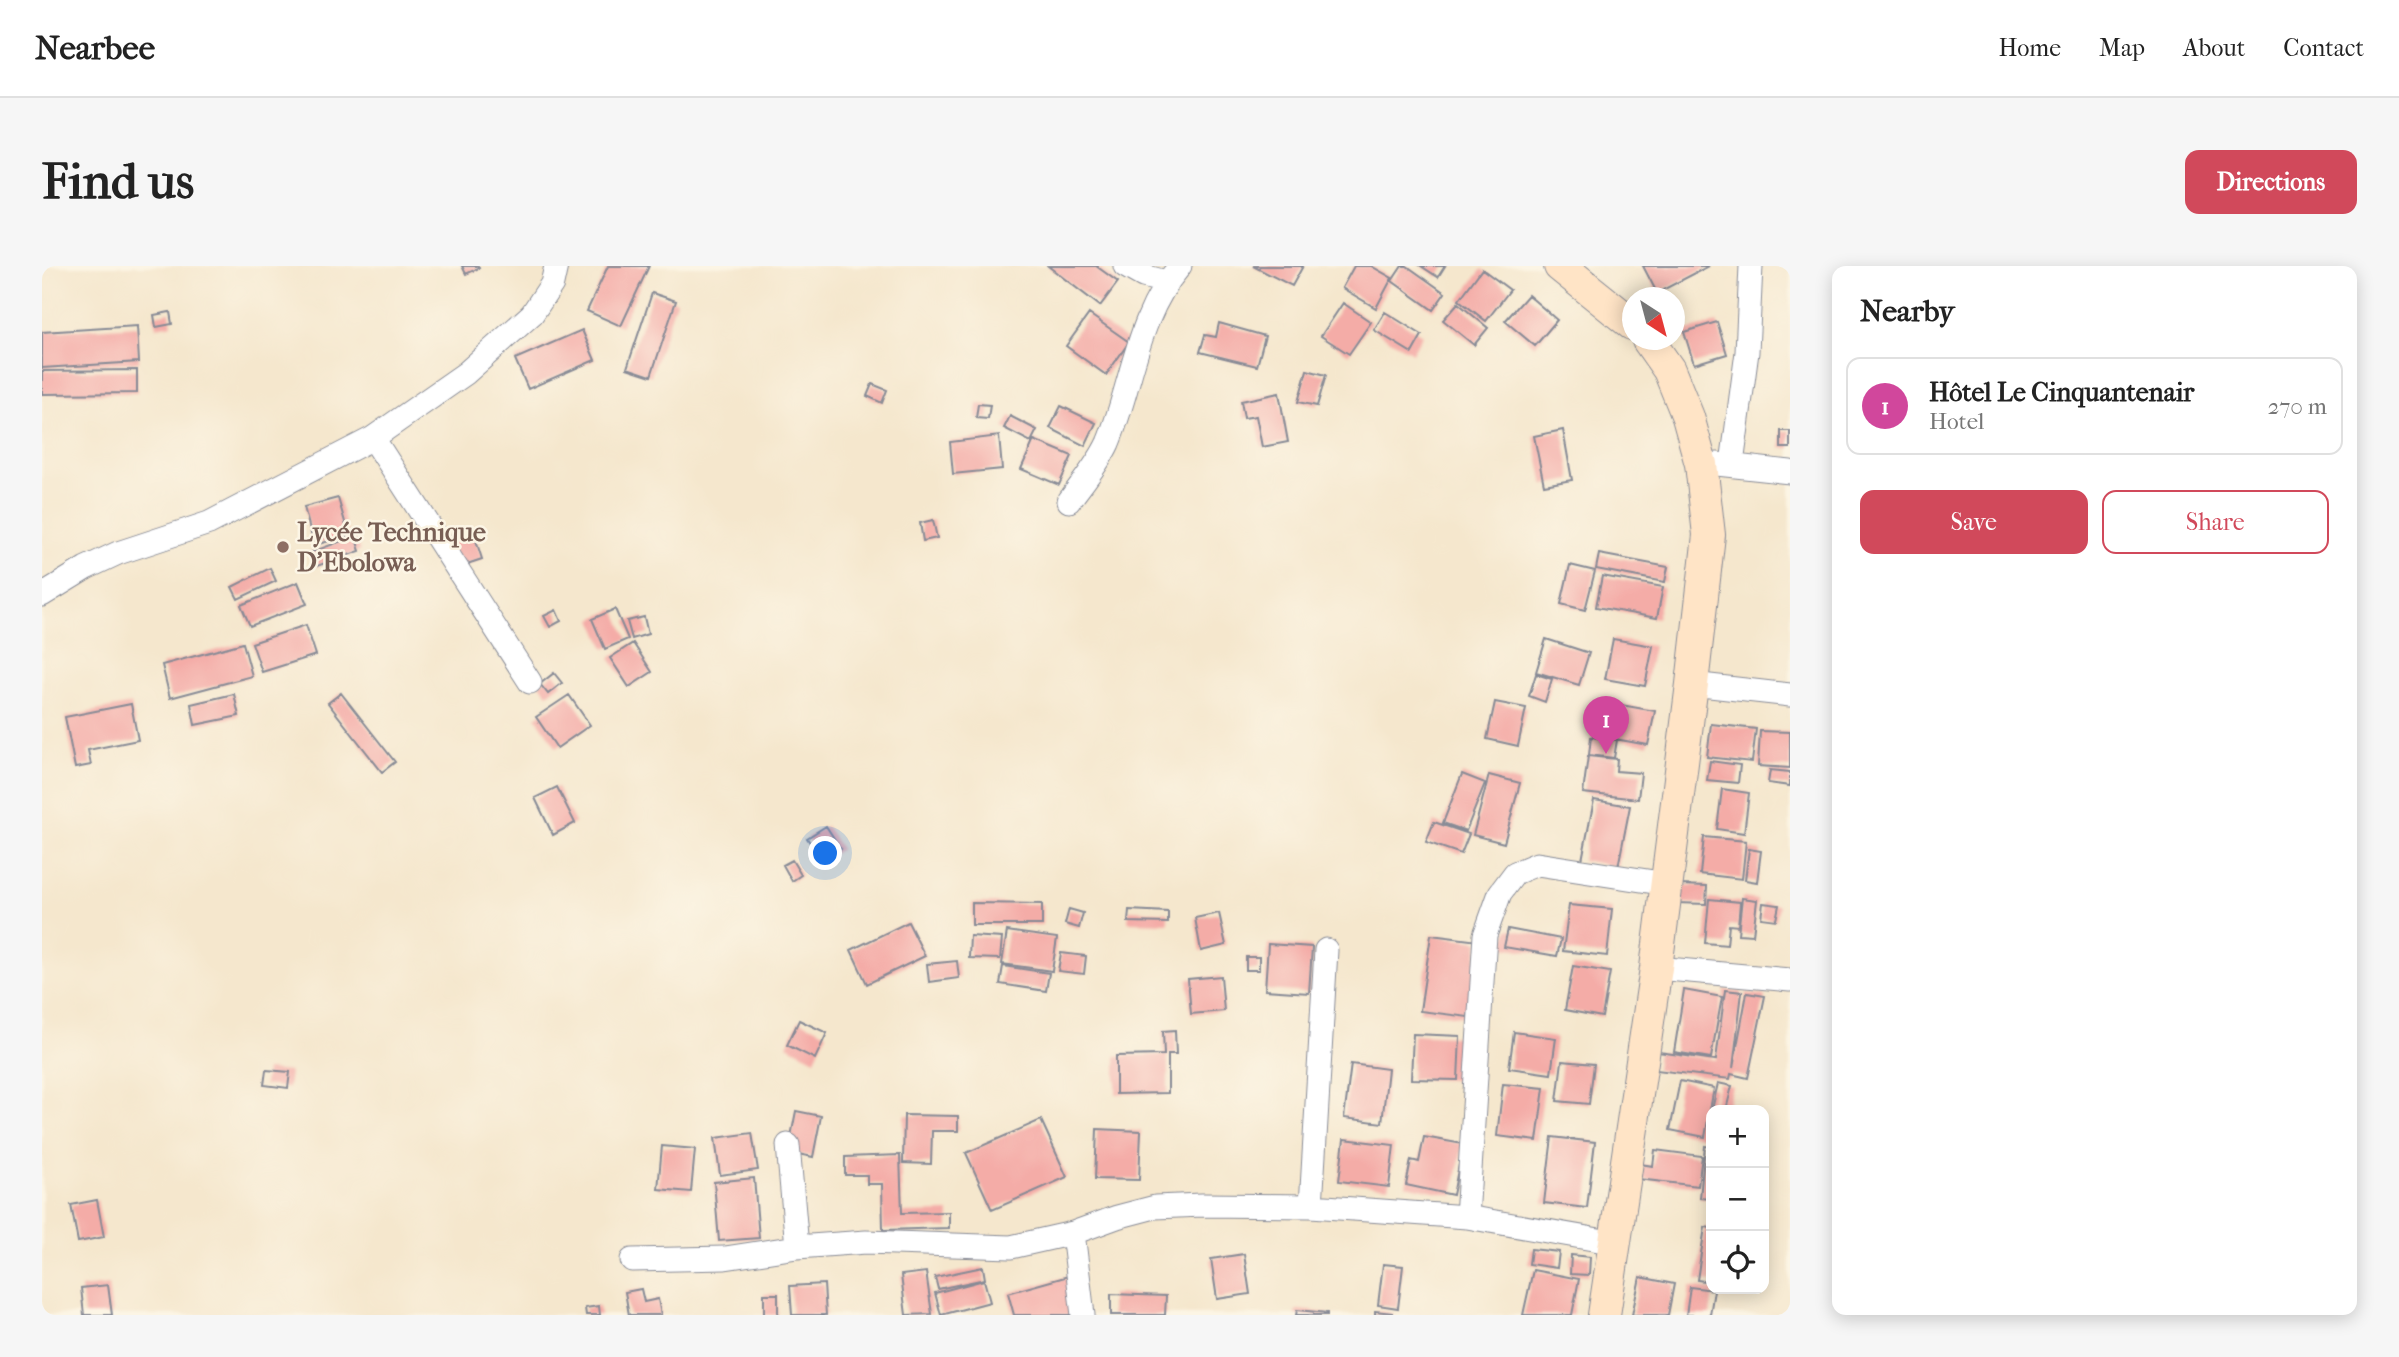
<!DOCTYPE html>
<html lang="en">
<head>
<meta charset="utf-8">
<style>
  :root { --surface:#fff; --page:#f6f6f6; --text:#222; --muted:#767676; --line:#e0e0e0; --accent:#d1495b }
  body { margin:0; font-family:"IM FELL French Canon",serif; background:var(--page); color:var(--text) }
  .controls { position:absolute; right:21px; bottom:21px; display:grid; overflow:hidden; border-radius:14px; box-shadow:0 4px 18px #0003 }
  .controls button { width:63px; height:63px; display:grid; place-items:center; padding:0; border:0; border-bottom:2px solid var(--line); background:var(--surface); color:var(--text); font:35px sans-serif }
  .compass { position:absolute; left:1580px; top:21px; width:63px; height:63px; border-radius:50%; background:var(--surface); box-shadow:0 4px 18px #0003; rotate:144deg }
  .you { position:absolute; left:784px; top:588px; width:24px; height:24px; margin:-18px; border:5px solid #fff; border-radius:50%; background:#1a73e8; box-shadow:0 0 0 10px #1a73e833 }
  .badge { display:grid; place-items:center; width:46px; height:46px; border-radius:50%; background:var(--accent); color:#fff; font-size:23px; font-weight:700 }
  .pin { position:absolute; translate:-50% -58px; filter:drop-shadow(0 2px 4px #0008) }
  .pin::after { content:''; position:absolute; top:37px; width:24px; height:21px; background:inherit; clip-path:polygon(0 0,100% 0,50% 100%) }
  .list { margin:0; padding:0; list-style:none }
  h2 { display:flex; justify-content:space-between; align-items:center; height:91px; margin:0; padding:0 28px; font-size:30px }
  h2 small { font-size:23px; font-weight:400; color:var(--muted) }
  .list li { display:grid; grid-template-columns:46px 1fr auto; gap:21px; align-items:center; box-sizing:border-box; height:98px; margin:0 14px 14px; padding:0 14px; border:2px solid var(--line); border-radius:14px }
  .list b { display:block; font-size:26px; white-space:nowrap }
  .list p { margin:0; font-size:23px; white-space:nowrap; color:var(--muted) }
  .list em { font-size:23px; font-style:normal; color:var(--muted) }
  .actions { display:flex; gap:14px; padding:21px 28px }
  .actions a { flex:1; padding:16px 0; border:2px solid var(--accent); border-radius:14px; text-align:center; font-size:24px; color:var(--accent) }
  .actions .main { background:var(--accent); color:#fff }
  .icon { flex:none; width:38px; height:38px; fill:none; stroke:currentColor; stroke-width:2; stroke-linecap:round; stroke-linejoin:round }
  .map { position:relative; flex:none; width:1748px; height:1049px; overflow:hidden; border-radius:14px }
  header { display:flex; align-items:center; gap:42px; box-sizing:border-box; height:98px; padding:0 35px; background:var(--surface); border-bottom:2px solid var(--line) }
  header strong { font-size:33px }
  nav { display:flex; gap:38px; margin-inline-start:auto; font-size:24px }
  .intro { display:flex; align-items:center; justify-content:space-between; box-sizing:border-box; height:168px; padding:0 42px }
  h1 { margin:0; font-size:49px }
  .button { padding:18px 32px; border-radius:14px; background:var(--accent); color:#fff; font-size:24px; font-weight:700 }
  main { display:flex; gap:42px; padding:0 42px }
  aside { flex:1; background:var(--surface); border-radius:14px; box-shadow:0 4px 18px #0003 }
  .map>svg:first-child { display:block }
  .building { fill:#f4aca7 }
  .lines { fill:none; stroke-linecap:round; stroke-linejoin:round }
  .street-casing { stroke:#888b96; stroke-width:25 }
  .secondary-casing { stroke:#888b96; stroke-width:34 }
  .street { stroke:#fff; stroke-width:23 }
  .secondary { stroke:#ffe4c6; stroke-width:32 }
  .education-dot { fill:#8d6e63; stroke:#fcf5e5; stroke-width:2.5 }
  .labels { text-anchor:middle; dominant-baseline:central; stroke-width:5; stroke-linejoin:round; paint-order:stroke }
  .education-label { font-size:26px; font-weight:bold; fill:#785e54; stroke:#fcf5e5; text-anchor:start }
</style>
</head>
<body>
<header>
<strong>Nearbee</strong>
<nav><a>Home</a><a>Map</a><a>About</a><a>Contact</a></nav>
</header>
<div class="intro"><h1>Find us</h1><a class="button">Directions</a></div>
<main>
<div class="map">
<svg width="1748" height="1049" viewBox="0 0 1748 1049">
  <rect width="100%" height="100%" fill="#fcf5e5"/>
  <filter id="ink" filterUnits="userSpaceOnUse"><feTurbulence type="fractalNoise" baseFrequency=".0143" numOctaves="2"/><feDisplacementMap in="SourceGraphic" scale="14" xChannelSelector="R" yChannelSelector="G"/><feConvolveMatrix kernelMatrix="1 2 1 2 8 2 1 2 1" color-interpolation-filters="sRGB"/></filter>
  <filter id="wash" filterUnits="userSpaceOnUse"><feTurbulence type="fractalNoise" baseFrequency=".00686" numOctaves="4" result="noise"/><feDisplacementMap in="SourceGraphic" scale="28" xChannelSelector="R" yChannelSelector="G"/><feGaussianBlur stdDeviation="1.57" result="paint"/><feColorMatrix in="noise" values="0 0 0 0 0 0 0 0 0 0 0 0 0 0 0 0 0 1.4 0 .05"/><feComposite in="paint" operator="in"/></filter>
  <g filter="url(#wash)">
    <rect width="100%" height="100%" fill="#f5e7cd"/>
    <g id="blocks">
      <path class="building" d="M420,0H436L437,2L424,8Z
        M566,0H607L579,60L545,45Z
        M1006,0H1054L1076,16L1058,40Z
        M1211,0H1261L1250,20Z
        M1312,0H1329L1350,12L1334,42L1300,22Z
        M1360,0H1365L1403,27L1391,44L1350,15Z
        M1379,0H1403L1396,11Z
        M1601,0H1667L1615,27Z
        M1440,3L1468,24L1444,55L1417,34Z
        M610,27L634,35L609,110L585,102Z
        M1486,29L1515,54L1493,80L1463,55Z
        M1301,37L1329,56L1307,88L1279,70Z
        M1416,37L1446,62L1432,79L1401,54Z
        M128,46L130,58L114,61L112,49Z
        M1343,46L1380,69L1370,87L1332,64Z
        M1047,48L1087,76L1064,109L1024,80Z
        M1675,56L1685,88L1652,98L1642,66Z
        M1177,57L1223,70L1215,100L1158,86L1163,69L1174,71Z
        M95,60L97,96L0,102V66Z
        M540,64L553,94L486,123L473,93Z
        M95,104V127L0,128V105Z
        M1265,104L1284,109L1275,140L1256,136Z
        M830,118L845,124L840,137L825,130Z
        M1237,127L1246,176L1220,181L1214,150L1202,152L1199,135Z
        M936,138L948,139L946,153L934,152Z
        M1019,140L1054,157L1043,180L1008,162Z
        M968,150L995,164L989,176L962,162Z
        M1521,164L1530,214L1502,219L1492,170Z
        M1739,165H1748V182H1739Z
        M957,170L960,203L911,208L908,176Z
        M992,174L1030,190L1017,219L979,203Z
        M296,232L307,270L272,279L262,241Z
        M891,254L895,272L881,275L878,257Z
        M430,262L440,293L416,301L406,270Z
        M313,270L318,285L272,301L267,287Z
        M1557,288L1626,301L1623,316L1554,303Z
        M1528,299L1553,305L1543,344L1519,338Z
        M228,302L234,315L196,333L190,321Z
        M1560,310L1621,321L1615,352L1554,341Z
        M256,316L265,338L208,360L199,339Z
        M573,343L586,373L563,383L550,353Z
        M514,344L519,355L508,361L502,350Z
        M602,351L606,368L590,373L585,355Z
        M264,359L274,389L220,406L210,377Z
        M1504,373L1547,387L1537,419L1494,406Z
        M1571,373L1611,380L1603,420L1563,413Z
        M201,377L210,410L128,432L120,399Z
        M591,377L610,406L587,421L568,392Z
        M512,407L520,417L506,428L498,418Z
        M1494,408L1510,413L1503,436L1487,430Z
        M299,427L353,496L340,506L286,437Z
        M192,428L197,450L153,459L149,438Z
        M527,429L548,459L515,482L494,451Z
        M1557,435L1613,445L1606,479L1551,469Z
        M1453,436L1484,442L1476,480L1445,473Z
        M89,438L96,474L46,484L49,499L33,502L23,451Z
        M1669,458L1714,463L1710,496L1665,491Z
        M1718,465L1748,466V502L1716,500Z
        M1549,471L1575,474L1572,492L1547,489Z
        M1546,490L1575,493L1574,505L1599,507L1596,533L1541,527Z
        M1668,495L1698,499L1696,517L1665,514Z
        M1728,504L1748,506V520L1726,517Z
        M1420,508L1443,517L1424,565L1401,557Z
        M1447,509L1478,517L1462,577L1431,569Z
        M515,521L533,557L511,569L493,532Z
        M1680,523L1707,527L1702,567L1675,563Z
        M1552,534L1588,540L1576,601L1540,594Z
        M1392,556L1427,568L1419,588L1384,576Z
        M784,560L799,583L780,595L765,572Z
        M1662,571L1704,575L1700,613L1658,608Z
        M1707,583L1719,585L1715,616L1703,614Z
        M750,594L759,609L750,615L741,599Z
        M1636,619L1665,620L1664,638L1635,637Z
        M1700,632L1715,634L1711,669L1696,668Z
        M1667,633L1698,636L1696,660L1687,659L1685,679L1663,677Z
        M930,637L1000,638V659H930Z
        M1721,637L1737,639L1734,654L1719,652Z
        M1527,639L1570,643L1565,690L1521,685Z
        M1027,643L1041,647L1037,662L1023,658Z
        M1087,644L1126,646V657L1086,656Z
        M1177,647L1184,679L1159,685L1153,652Z
        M866,656L883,690L825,718L809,684Z
        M1466,663L1519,673L1515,690L1462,681Z
        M965,665L1015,672L1010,705L960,698Z
        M1389,669L1437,675L1426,751L1378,745Z
        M928,670L960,672L958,693L927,692Z
        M1226,678L1270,681L1267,727L1223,724Z
        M1019,687L1044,690L1042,708L1016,705Z
        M1204,691H1217V704H1204Z
        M915,695L917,712L887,716L885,698Z
        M961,700L1007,707L1004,725L958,718Z
        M1531,700L1568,706L1560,751L1523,744Z
        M1179,710L1182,745L1149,748L1146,713Z
        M1642,724L1680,731L1669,792L1632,786Z
        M1683,724L1700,726L1691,802L1705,727L1723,730L1706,812L1689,808L1688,813L1614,804L1616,786L1674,794Z
        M757,754L785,767L773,793L745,779Z
        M1133,764L1134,788H1126V827L1074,828V790L1122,789L1121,765Z
        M1472,766L1514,772L1509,808L1467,802Z
        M1371,768L1418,770L1416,814L1369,813Z
        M1520,795L1552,798L1547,838L1515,835Z
        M1309,798L1346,803L1340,857L1302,852Z
        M224,804L248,806L246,822L222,819Z
        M1638,815L1672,822L1663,871L1628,864Z
        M1676,817L1690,820L1684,844H1670Z
        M1461,818L1502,822L1495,875L1455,870Z
        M754,845L779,850L771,891L746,886Z
        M862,849L916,850V865H890L889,898L861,897Z
        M999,854L1025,911L950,944L924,887Z
        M1055,863L1099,865L1097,914L1053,913Z
        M710,867L716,904L678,909L673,872Z
        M1382,871L1421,878L1411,929L1364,919L1369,894L1377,896Z
        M1510,871L1553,876L1545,942L1502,937Z
        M1302,873L1352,879L1347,921L1297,915Z
        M620,880L653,883L649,926L616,923Z
        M1663,880L1669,881V933L1658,932Z
        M1613,884L1660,890L1656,920L1596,913L1598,898L1611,900Z
        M858,889L860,947L907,946V962L841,964L840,918H825V909H803V891Z
        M712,912L717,972L677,975L672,916Z
        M55,934L62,971L36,976L29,939Z
        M1663,961L1669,962V1016L1655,1014Z
        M1489,983L1517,986L1515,1002L1487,998Z
        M1202,988L1208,1028L1175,1033L1169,993Z
        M1529,989L1548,991L1547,1009L1528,1008Z
        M1341,998L1361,1000L1356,1042L1336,1039Z
        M941,1001L943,1013L896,1023L893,1011Z
        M1491,1004L1537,1013L1530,1049H1481Z
        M884,1006L890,1048L864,1049L859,1009Z
        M1030,1009L1040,1049H972L966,1027Z
        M1598,1011L1632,1018L1626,1049H1590Z
        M942,1014L948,1036L899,1049L893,1027Z
        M782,1018L784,1049H750L748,1020Z
        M66,1019L70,1049H42L39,1022Z
        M1648,1021L1672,1024L1668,1049H1644Z
        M599,1023L602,1036L616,1033L619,1049H587L583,1026Z
        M722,1028H736V1049H722Z
        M1069,1028L1124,1030L1123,1049H1069Z
        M557,1040L558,1049H544L543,1042Z
        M1255,1044L1285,1047V1049H1254Z
        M1333,1045L1350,1047V1049H1333Z"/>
    </g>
  </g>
  <g filter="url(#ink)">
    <use href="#blocks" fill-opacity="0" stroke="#888b96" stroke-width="2"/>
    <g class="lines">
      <g class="street-casing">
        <path id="street" d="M1083,0L1101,10L1124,16
          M331,172L488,416
          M1675,198L1748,206
          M1690,198L1705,86L1709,0
          M1027,235C1040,217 1057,197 1066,177C1091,117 1094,51 1138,0
          M0,329L44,302L76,287L167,257L331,172L424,107L490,48L510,18L514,0
          M1650,418L1748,429
          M1614,702L1748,714
          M746,879L755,981
          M1269,940L1284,684
          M1425,951L1443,669L1458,627L1473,607L1495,598L1625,618
          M1031,967L1041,1049
          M590,994L683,992L755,981L824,976L969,981L1031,967L1075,951L1113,941L1160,939L1269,940L1425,951L1574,977"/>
      </g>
      <g class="secondary-casing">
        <path id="secondary" d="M1518,0L1590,58
          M1562,1049L1614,702L1650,418L1667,269L1659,198L1646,151L1627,104L1606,74"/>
      </g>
      <use href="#street" class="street"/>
      <use href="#secondary" class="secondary"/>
    </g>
  </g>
  <circle class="education-dot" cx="241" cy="281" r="7"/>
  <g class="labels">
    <g class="education-label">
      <text x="255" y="266">Lycée Technique<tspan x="255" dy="30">D’Ebolowa</tspan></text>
    </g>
  </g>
</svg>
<div class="controls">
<button>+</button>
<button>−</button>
<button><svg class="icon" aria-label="locate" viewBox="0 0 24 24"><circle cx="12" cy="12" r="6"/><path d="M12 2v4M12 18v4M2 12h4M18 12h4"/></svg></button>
</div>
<svg class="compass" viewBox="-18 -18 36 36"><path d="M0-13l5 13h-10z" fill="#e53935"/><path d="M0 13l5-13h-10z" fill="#767676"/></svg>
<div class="you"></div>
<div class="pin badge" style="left:1564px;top:488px;background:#d1479c">1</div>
</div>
<aside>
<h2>Nearby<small></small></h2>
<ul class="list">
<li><span class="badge" style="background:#d1479c">1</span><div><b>Hôtel Le Cinquantenair</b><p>Hotel</p></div><em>270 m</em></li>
</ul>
<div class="actions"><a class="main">Save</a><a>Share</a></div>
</aside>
</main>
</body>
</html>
